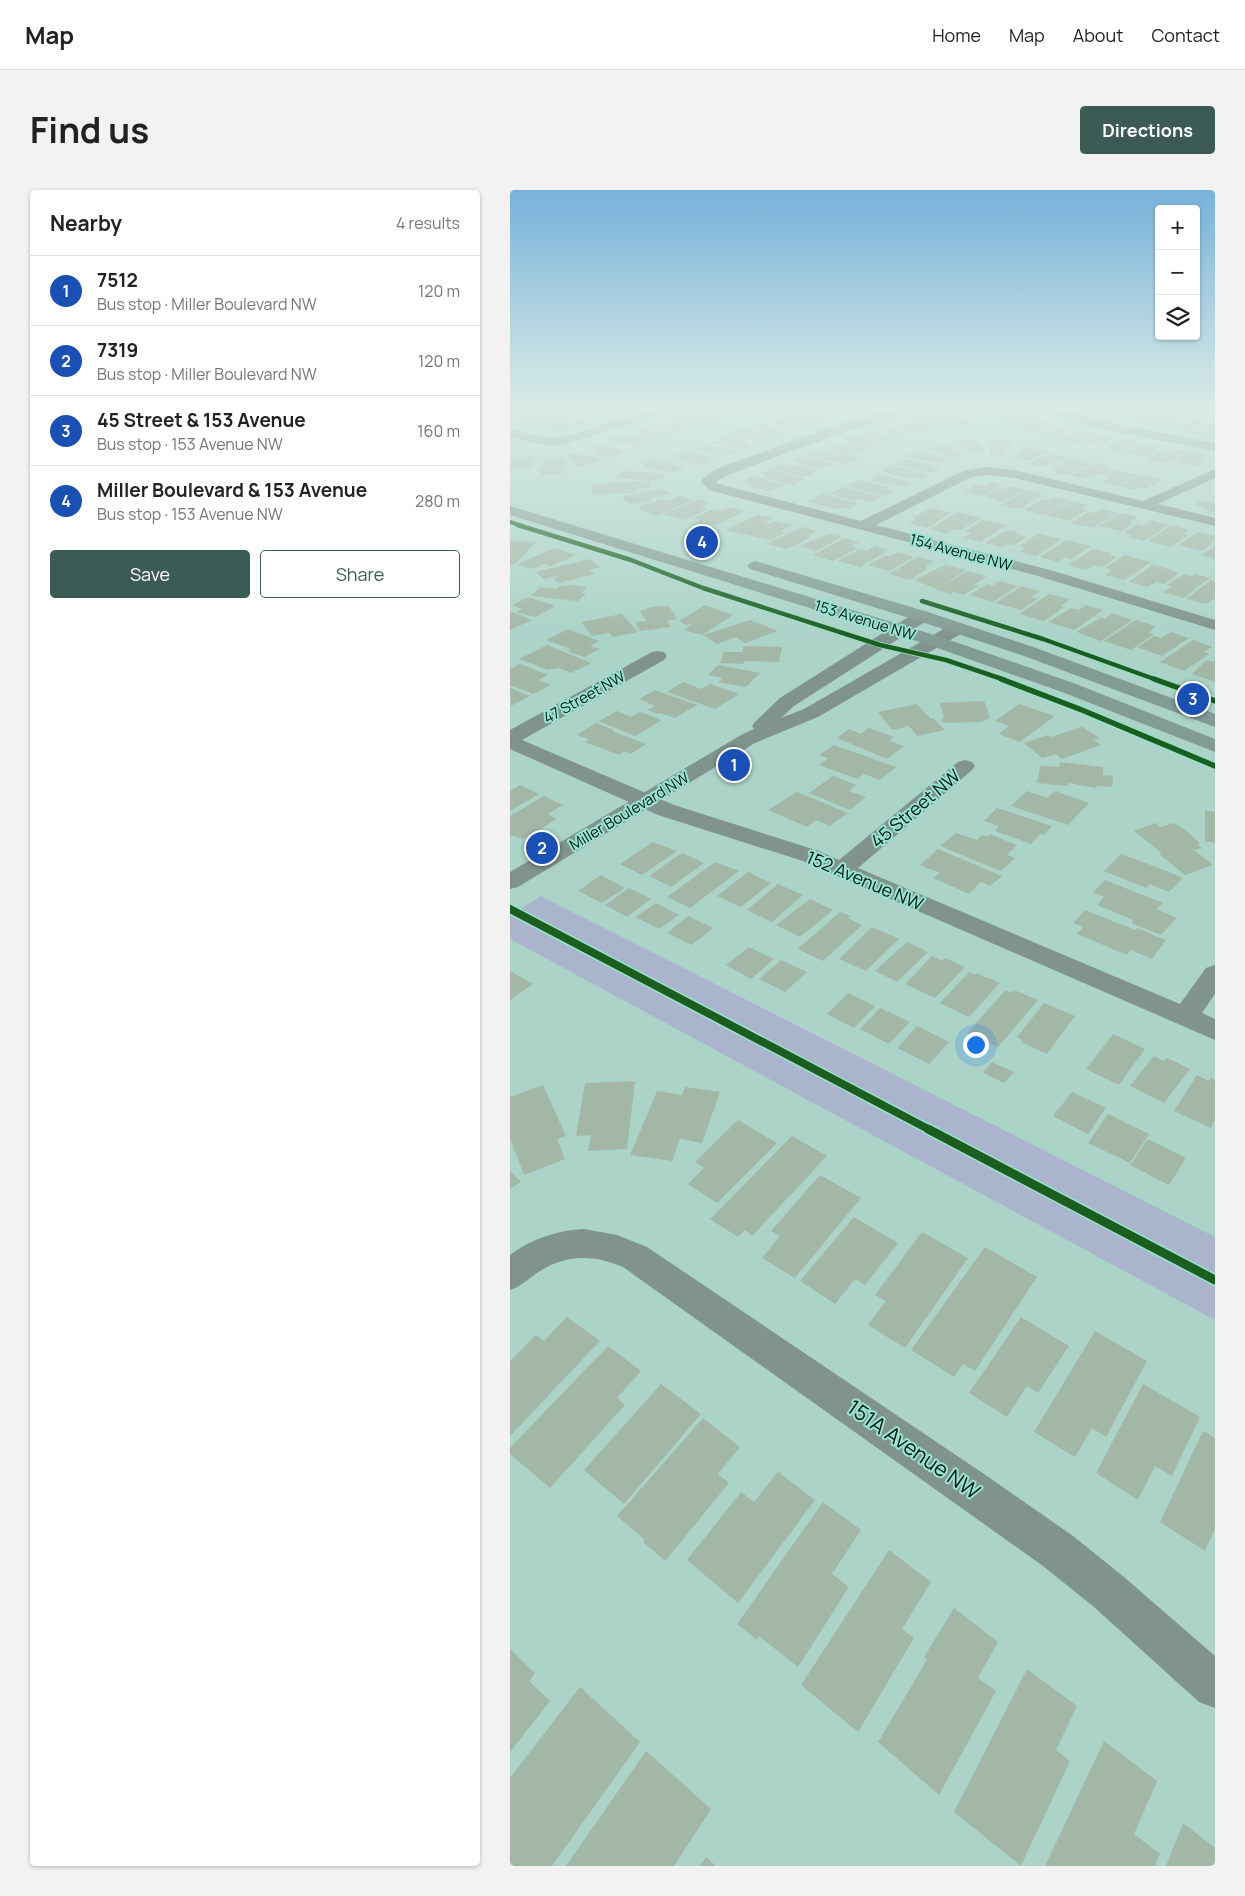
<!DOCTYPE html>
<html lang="en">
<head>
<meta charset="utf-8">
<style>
  :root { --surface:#fff; --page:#f2f2f2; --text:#222; --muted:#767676; --line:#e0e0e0; --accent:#3c5b54 }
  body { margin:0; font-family:Manrope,sans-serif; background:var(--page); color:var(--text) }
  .controls { position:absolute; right:15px; top:15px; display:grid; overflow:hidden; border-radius:5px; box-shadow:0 1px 4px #0004 }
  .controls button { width:45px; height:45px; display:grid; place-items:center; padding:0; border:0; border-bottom:1px solid var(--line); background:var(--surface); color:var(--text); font:25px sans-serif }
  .you { position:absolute; left:465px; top:854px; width:18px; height:18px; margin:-12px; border:4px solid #fff; border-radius:50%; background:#1a73e8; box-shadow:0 0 0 8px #1a73e833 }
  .badge { display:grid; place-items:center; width:32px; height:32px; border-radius:50%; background:var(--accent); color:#fff; font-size:16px; font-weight:700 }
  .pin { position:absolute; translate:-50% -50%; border:2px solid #fff; box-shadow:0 1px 5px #0006 }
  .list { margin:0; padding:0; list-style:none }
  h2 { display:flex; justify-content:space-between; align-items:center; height:65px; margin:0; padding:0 20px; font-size:21px }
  h2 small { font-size:16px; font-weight:400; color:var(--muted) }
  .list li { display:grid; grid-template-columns:32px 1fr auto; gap:15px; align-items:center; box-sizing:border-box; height:70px; padding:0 20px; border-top:1px solid var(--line) }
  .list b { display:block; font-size:19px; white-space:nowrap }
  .list p { margin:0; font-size:16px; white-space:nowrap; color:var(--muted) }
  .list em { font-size:16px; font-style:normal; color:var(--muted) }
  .actions { display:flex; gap:10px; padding:15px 20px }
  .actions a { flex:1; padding:11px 0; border:1px solid var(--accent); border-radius:5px; text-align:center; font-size:18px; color:var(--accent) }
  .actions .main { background:var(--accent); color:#fff }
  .icon { flex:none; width:28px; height:28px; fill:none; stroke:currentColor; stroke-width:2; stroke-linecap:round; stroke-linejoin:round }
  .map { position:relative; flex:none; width:705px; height:1676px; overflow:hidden; border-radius:5px }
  header { display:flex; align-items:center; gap:30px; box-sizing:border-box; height:70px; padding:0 25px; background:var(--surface); border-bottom:1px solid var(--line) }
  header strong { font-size:24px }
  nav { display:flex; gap:28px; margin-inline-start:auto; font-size:18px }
  .intro { display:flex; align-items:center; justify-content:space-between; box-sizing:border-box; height:120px; padding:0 30px }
  h1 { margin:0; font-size:35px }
  .button { padding:12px 22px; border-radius:5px; background:var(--accent); color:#fff; font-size:18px; font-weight:700 }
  main { display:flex; gap:30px; padding:0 30px }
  aside { flex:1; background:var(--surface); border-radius:5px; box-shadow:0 1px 4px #0004 }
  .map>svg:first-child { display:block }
  .green { fill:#aab5cd }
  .building { fill:#a3b7a7 }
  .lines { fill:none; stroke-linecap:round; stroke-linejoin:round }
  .minor { fill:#80938d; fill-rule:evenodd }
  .tertiary { fill:#80938d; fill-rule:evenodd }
  .secondary { fill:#829c95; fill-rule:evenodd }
  .cycleway-far4-casing { stroke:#9ae4cf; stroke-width:5 }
  .cycleway-far3-casing { stroke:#9ae4cf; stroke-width:6 }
  .cycleway-far2-casing { stroke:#9ae4cf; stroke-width:8 }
  .cycleway-far1-casing { stroke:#9ae4cf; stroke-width:11 }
  .cycleway-casing { stroke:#9ae4cf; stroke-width:12 }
  .cycleway-far4 { stroke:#1b5e20; stroke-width:4 }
  .cycleway-far3 { stroke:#1b5e20; stroke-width:4.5 }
  .cycleway-far2 { stroke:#1b5e20; stroke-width:5.5 }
  .cycleway-far1 { stroke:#1b5e20; stroke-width:8 }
  .cycleway { stroke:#1b5e20; stroke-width:9 }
  .labels { text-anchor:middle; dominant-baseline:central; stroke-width:4; stroke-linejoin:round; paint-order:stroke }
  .far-street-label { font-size:15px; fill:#001b15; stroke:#9ae4cf }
  .street-label { font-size:18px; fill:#001b15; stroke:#9ae4cf }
  .near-street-label { font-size:21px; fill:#001b15; stroke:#9ae4cf }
</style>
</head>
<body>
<header>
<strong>Map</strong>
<nav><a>Home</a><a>Map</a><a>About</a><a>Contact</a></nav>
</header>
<div class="intro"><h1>Find us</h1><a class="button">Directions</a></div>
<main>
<aside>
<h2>Nearby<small>4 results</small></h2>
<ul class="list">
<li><span class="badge" style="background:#1a4fb4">1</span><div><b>7512</b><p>Bus stop · Miller Boulevard NW</p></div><em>120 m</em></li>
<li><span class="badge" style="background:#1a4fb4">2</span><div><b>7319</b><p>Bus stop · Miller Boulevard NW</p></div><em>120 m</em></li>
<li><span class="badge" style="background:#1a4fb4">3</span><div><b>45 Street &amp; 153 Avenue</b><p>Bus stop · 153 Avenue NW</p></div><em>160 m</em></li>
<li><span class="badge" style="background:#1a4fb4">4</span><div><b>Miller Boulevard &amp; 153 Avenue</b><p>Bus stop · 153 Avenue NW</p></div><em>280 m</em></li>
</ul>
<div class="actions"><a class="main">Save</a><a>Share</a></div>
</aside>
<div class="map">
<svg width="705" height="1676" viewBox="0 0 705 1676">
  <rect width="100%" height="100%" fill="#abd3c8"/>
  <path class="green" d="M31,706L705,1047V1130L0,749V726Z"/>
  <path class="building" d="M86,215H114L122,218L111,222Z
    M201,215H213L234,220L220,225L200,220L205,218L197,216Z
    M220,215H255L241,220Z
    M313,215H332L352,220L341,223L334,221L329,222L309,216Z
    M340,215H362L366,216L353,219Z
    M456,215H486L457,222L448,216Z
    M490,215L501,219L479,226L460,222Z
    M559,215H592L571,219Z
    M601,215L615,218L597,226L583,223Z
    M304,216L325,222L322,223L330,226L318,229L289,221Z
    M86,217H87L109,223L96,227L73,223L79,221L78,219L80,218Z
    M15,218L24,220L19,221L25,223L21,225L36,223L44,227L15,235L6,233L14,230L9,229L12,228L8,227L0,230V222Z
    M619,218L635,222L612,230L599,226Z
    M183,220L194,223L200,221L219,226L204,231L173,223Z
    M431,221L461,232L446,236L420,224Z
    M507,221L529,229L506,237L492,233L502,231H494L483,227Z
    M291,223L317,230L307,233L277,228Z
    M636,223L654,227L638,235L624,232L630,229L626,228Z
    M172,224L199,231L182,236L165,232L171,230L162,227Z
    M414,225L435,233L420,237L399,229Z
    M659,226L674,230L655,238L640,235Z
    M45,227L60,231L54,234H57L70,229L80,233L46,243L35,240L46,237L38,235L27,239L18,236Z
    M274,229L289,232L287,233L298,236L287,240L261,234Z
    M685,229L697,233L679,243L665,240L671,237L667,236Z
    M391,231L399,234L404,232L423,239L409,244L380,234Z
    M537,231L549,234L523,243L507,238L527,232Z
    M149,232L157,234L164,232L186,238L166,243L138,235Z
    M701,233L705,234V243L698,246L682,243Z
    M251,234L269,238L284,241L274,245L265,243L260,245L237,239Z
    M376,235L399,242L387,246L366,238Z
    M552,235L565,238L547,247L526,244Z
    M136,236L150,240L161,245L145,250L123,244L129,242L123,240Z
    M233,239L268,248L258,252L248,249L238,251L216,245Z
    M573,240L588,243L565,254L548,249L564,242L568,243Z
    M358,241L386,248L374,253L348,244Z
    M589,244L604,247L590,257L572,253Z
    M109,245L118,247L124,245L146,251L128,258L97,249Z
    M215,246L239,252L233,254L243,257L233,261L199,252Z
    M343,246L371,253L358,259L337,254L341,252L333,250Z
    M449,249H469L476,262H459L457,259H453Z
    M615,249L630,252L616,261L612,260L608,262L599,260L603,258L595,257L604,251L609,252Z
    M481,250L502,251L501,261H496L495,265L479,264Z
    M328,253L358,260L340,265L321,260L324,259L317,257Z
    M433,253L452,260L445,261L455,265L443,268L418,259Z
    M633,253L650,256L642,260L647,261L637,267L615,264Z
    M90,255L116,262L100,268L84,263L89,261L79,259Z
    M199,255L216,259L229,262L218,266L185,260Z
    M518,257L527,259L538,261L518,271L503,267L510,264L505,263Z
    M663,259L677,262L661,272L655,273L636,270L649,261L658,262Z
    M182,261L202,267L197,269L205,271L193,276L163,267L167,266L163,265L171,262L177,263Z
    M306,261L320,264L325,262L352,269L333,274L297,265Z
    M409,261L428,266L439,269L429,273L395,266Z
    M679,262L695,265L690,269L696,270L688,276L667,274L670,272L666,271Z
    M71,263L75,266L84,265L92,272L68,277L56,265Z
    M541,263L559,268L531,277L517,274Z
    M18,265L30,267L21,272L27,273L15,279L0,278V273Z
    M295,266L307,269L323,274L309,279L288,273L291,272L283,270Z
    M55,268L56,273L53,274L55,283L32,285L29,277H32L33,271Z
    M144,269L176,279L163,283L131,276L136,275L132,274Z
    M397,269L425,276L422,277L431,279L422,283L385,274Z
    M562,269L582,273L556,285L542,281L548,278L543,277Z
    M586,273L598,276L594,278L603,280L593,285H583L575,289L560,285Z
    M274,274L286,277L290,275L308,280L294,287L262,278Z
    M383,276L420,285L411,289L403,287L399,289L371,281Z
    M261,279L297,289L282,295L254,287L258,286L250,283Z
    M606,280L627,285L605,296L591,292L599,288L593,287Z
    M113,281L147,283L146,284L156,285L151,291L106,288Z
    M370,284L404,293L395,297L361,291L365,289L362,288Z
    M632,284L653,290L635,299L628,297L623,300L608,296Z
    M243,286L276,295L259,301L238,296L242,294L232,291Z
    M350,290L380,297L376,299L385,302L374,306L336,296Z
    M140,291V298H130L121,303L81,304L83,294Z
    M481,292L493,295L472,306L454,301L468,294L473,296Z
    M500,296L515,300L492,312L475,306L490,298L494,299Z
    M333,297L372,307L362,312L350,309L340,310L319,304Z
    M152,299L159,304L142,307L143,308L140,309L143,310L130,313L120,314L111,307Z
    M517,300L533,304L510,319L490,315Z
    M312,304L336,310L349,313L341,318L326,319L297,311Z
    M169,306L183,310L146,326L128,318L151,309L158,311Z
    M544,307L560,311L535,325L514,320L533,309L538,310Z
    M188,309L201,313L191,317L198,319L174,330L153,324Z
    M692,310L705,313V322L693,320L696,318L685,315Z
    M562,311L578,315L571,319L577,320L559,331L537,325Z
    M221,317L235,321L206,335L189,333V330L183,328L203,319L212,321Z
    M421,318L441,323L417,338L399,333L406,329L402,328Z
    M592,319L609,323L583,338L560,333L578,322L584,323Z
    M448,322L472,328L451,340L445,339L437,344L419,339Z
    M611,323L628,327L619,333L623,334L611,341L589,336Z
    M247,325L261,328L255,333L260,334L266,331L282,335L271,341L276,342L261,350L215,340Z
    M473,330L497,335L470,352L453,348L462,343L455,341Z
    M640,330L658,335L634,351L618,347L622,344L614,343L627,334L633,336Z
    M661,335L679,340L673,344L678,345L661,357L638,351Z
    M291,337L307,341L298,346L301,347L277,359L257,354Z
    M505,340L507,345L517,347L504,355L497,354L492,357L474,353L495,341Z
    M688,342L705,346V349L700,353H703L692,361L668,355Z
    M319,344L332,347L306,361L289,356Z
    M528,344L551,349L526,366L509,362L515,358L509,356Z
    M335,348L350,352L342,356L348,358L323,371L303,365Z
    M556,350L581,356L561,369L555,367L548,372L530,367Z
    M0,351L26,352L5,374H0Z
    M365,356L379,360L350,377L328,371L350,359L357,361Z
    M705,356V369L691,365Z
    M45,358L66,365L41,376L34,374L22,379L7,374Z
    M583,359L601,363L598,365L607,367L592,377L584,375L576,380L558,375Z
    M388,362L404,367L379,381L358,375L375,366L379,367Z
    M615,365L641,372L614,390L595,385L602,380L595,378Z
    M407,367L424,371L415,377L418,378L400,390L379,384Z
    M79,369L90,377L79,380L85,384L49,393L43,389L47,388L46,386L34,389L26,382Z
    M644,374L669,383L654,394L646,392L638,397L619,392Z
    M435,375L456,380L427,399L404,390Z
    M457,381L477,386L464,395L468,396L454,405L443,402L440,404L426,400Z
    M674,384L682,386L685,384L700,388L674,408L653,402L662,396L657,395Z
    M701,390L705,391V410H702L696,414L676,409Z
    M490,391L508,396L483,412L460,405L477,394L482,396Z
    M62,395L78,397L71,403L76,404L68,411L20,406L31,397L46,399L50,396Z
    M512,396L530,401L521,407L528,409L511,420L485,413Z
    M539,404L560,409L551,416L554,417L534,431L509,424Z
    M18,407L46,416L25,427L6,422L13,419L2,415Z
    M195,415L223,425L192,445L174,440L182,434L176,435L169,431Z
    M576,415L593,420L564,440L539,432L561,418L568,420Z
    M159,416L167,429L157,431L161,437L130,441L125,432L136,431L130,421L141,417Z
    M0,421L22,430L0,440Z
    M602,423L622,430L591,451L567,442L590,428L595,429Z
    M112,424L128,442L103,447L99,443L82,446L71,432Z
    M240,430L268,441L235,453L226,447L207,454L193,445Z
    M626,430L645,436L639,443L644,444L621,460L594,451Z
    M58,439L89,451L80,456L90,459L74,467L57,461L61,459L36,450Z
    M661,442L679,448L652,466L627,457L644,446L651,448Z
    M683,450L702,457L694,462L699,464L674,481L650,472Z
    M37,455L81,473L61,483L49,478L38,480L9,469Z
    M234,456L272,457L269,472L234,471L233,474L210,473L214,462H232Z
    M696,470L703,472L705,470V492L682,484Z
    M10,474L38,485L28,490L41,495L23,504L0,495V479Z
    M208,475L250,483L236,497L208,492L213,488L198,485Z
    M173,492L191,499L200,494L229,504L205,519L157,502Z
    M0,498L20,506L1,516Z
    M145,500L187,515L165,528L150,523L148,524L137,520L145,516L129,509Z
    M474,511L480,528L471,532L433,533L432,529H434L430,513Z
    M407,514L420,528H423L435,540L407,546L399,536L382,540L368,522Z
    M509,514L545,526L510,552L489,544L499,536L485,531Z
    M107,521L121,527L130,522L152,530L125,546L89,531Z
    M86,533L104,540L102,541L136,554L121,564L114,561L109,565L75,552L79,549L67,545Z
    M572,537L590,548L584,550L591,555L552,569L546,564L532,568L514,553L538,545L541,547Z
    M359,538L384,547L379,551L394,556L377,569L327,548L339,539L351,544Z
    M324,555L386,577L370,590L354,584L347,589L309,575L318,568L309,565Z
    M550,572L593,577V585L603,586L602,597L587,596L586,598L558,593V596L527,593L530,576L549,577Z
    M323,586L346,595L339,601L356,607L340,620L299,603Z
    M10,595L29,604L0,621V601Z
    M517,601L537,608L545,601L579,613L558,635L501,616Z
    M287,602L338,623L320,636L306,630L297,637L258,620Z
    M34,606L53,615L38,624L47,629L13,649L0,645V626Z
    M487,618L542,636L534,645L530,644L521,654L485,641L489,636L474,631Z
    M695,620L705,622V653L695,651Z
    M645,633L650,637L664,633L673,638L690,653L687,654L692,658L684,660L703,675L675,685L649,664L652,663L624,641Z
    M446,643L467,650L472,645L477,647L480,644L507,655L497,665L505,668L491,681L430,656Z
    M143,652L167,661L132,685L110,674Z
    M428,659L492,686L480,696L471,692L459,704L423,688L430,683L410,675Z
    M172,663L194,673L161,697L139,686Z
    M611,664L644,676L673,688L659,702L640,694L636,698L594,681Z
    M205,672L229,681L180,718L157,707Z
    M238,682L261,693L231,717L207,706Z
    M91,685L115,698L92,713L68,701Z
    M595,690L653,713L647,719L667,728L651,745L621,733L623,730L587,715L594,707L583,702Z
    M268,694L293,705L262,732L237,720Z
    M119,698L141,709L117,727L95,715Z
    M300,709L323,720L290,747L266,735Z
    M146,713L169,725L149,739L125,727Z
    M575,720L625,740L627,738L656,750L642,769L621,760L617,765L567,744L573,737L563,733Z
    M330,722L340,726L338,728L352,735L313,771L288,759Z
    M178,726L203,738L182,755L157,743Z
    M362,737L389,749L356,781L329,769Z
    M397,752L418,762L387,792L365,781Z
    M239,757L264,769L241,789L216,775Z
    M422,766L432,771L435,768L455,777L425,808L395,794Z
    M271,770L297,782L275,802L249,789Z
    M0,781L23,794L0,810Z
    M459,782L465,785L466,783L490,793L459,827L430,813Z
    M496,800L501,803L504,800L528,810L488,857L457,843Z
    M338,803L365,816L344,838L317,824Z
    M534,813L565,826L537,864L511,852L513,850L507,847Z
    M370,818L400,832L379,854L350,839Z
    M407,836L439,852L419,874L387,858Z
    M603,844L635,859L609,895L576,879Z
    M644,866L654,871L657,868L680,879L654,913L620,896Z
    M482,872L504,882L494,893L473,883Z
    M687,885L699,891L701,888L705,890V930L701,938L664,921Z
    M125,891L117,959L78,961L81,945L66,946L75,893Z
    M33,895L56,946L47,949L55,969L14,985L0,948V907Z
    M175,897L210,902L192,953L170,949L162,971L120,965L147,901L172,905Z
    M562,902L596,918L578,944L543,926Z
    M598,924L639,944L620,973L578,953Z
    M228,930L267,953L207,1013L178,994L194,978L185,972Z
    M282,946L317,966L242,1046L235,1040L228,1047L200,1029Z
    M638,949L676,968L659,995L620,975Z
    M0,981L11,992L0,999Z
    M310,985L351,1008L285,1088L252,1068L270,1046L261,1041Z
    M344,1027L388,1053L355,1095L345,1089L325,1114L290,1091Z
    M412,1042L458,1068L395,1158L358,1135L376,1111L365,1105Z
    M475,1057L527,1087L465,1181L453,1174L444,1187L401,1160Z
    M57,1127L90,1151L0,1246V1171L26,1145L34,1151Z
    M511,1127L559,1156L528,1203L517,1196L497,1227L459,1203Z
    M585,1141L637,1171L596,1247L582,1238L565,1267L524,1242Z
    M98,1156L131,1181L107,1208L115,1215L40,1298L0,1264V1258Z
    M151,1194L191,1224L114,1314L74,1280Z
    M633,1194L690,1227L662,1286L645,1276L628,1310L586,1283Z
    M193,1228L230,1257L208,1284L219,1293L155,1371L133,1352L135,1350L107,1326Z
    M693,1241L705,1248V1339L695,1361L650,1332Z
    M268,1282L305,1310L228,1413L177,1370L231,1302L244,1312Z
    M313,1312L351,1340L322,1384L339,1397L288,1477L249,1446L247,1450L227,1434Z
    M379,1360L421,1392L392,1439L404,1448L348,1542L291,1495Z
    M444,1418L488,1452L468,1488L486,1501L429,1605L368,1552L417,1470L414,1467Z
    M0,1459L25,1483L19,1491L40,1511L0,1562Z
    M517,1479L567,1516L546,1560L560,1571L511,1676L444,1622Z
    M70,1497L130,1552L42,1676H0V1588Z
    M594,1551L647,1591L624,1644L650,1664L645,1676H535Z
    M136,1561L201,1619L164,1676H56Z
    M673,1633L705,1658V1676H656Z
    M196,1667L206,1676H190Z"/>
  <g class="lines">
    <path class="minor" d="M157,215H173L171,217L53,255H33L0,247V239L33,247H52Z
      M402,215H421L419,217C349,235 283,260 216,286L206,292L209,294L351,331L453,281L477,277L504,280L633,311L705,279V288L648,314L705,328V336L504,288L477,285L461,287L366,335L540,380L705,430V440L528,386L199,300L191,291C202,277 227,272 242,266C295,246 347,227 402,215Z
      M516,215H533L594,232L705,253V261L592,239L518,217Z
      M148,461L154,462L157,466L154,470L12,550L164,615L309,661L329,670L448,572L455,570L462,572L465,576L462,580L348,678L670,814L696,778L705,775V804L692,823L705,829V850L293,671L148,625L0,559V540L142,462Z
      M74,1039L107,1045L137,1057L477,1286L563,1346L614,1387L705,1466V1518L689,1512L584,1417L533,1376L113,1077C83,1064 54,1064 27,1083C17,1090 11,1096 0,1100V1065C21,1049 48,1040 74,1039Z"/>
    <path class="tertiary" d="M412,421L418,422L420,426L418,430L284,516L271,528L294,519L442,434L448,433L454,434L457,438L454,442L308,527L245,553L8,697L0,699V682L231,545L244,539L242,536L245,532L270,508L406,422Z"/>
    <path class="secondary" d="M0,316L431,447L566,494L705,549V562L552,502L419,455L0,325Z
      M245,371L418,422L526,458L705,524V537L514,466L406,430L240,379L237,376L240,373Z"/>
    <g class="cycleway-far4-casing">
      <path id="cycleway-far4" d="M0,332L12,336"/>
    </g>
    <g class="cycleway-far3-casing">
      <path id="cycleway-far3" d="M8,335L121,370L193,398L370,455L436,470L495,490
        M412,411L533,449L647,490"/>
    </g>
    <g class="cycleway-far2-casing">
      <path id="cycleway-far2" d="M491,489L572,520L705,576
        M644,489L705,511"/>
    </g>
    <g class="cycleway-far1-casing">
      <path id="cycleway-far1" d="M0,719L420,940"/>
    </g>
    <g class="cycleway-casing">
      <path id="cycleway" d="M418,939L705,1090"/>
    </g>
    <use href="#cycleway-far4" class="cycleway-far4"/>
    <use href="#cycleway-far3" class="cycleway-far3"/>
    <use href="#cycleway-far2" class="cycleway-far2"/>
    <use href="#cycleway-far1" class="cycleway-far1"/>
    <use href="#cycleway" class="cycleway"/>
  </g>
  <linearGradient id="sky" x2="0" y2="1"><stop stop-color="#77b2db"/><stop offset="0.48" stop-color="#d9ebe6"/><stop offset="1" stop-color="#d9ebe6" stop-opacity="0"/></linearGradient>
  <rect width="705" height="449" fill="url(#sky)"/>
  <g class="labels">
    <g class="far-street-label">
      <text transform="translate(451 362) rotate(15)">154 Avenue NW</text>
      <text transform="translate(355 430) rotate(17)">153 Avenue NW</text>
      <text transform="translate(74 507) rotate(-29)">47 Street NW</text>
      <text transform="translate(119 621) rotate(-31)">Miller Boulevard NW</text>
    </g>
    <g class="street-label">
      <text transform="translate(405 618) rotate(-40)">45 Street NW</text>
      <text transform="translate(355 690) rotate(23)">152 Avenue NW</text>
    </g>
    <g class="near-street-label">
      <text transform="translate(404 1259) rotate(35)">151A Avenue NW</text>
    </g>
  </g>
</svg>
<div class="controls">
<button>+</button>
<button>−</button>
<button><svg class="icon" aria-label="layers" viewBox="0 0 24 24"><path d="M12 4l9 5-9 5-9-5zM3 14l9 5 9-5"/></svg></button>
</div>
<div class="you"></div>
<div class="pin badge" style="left:224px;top:575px;background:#1a4fb4">1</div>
<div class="pin badge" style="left:32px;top:658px;background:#1a4fb4">2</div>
<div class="pin badge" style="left:683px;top:509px;background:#1a4fb4">3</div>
<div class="pin badge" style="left:192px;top:352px;background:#1a4fb4">4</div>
</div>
</main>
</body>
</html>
